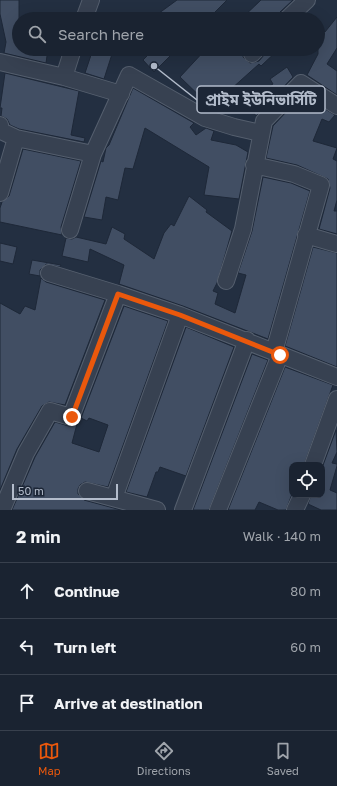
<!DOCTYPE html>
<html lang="en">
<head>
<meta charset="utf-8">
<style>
  :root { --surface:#1a2331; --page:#232b39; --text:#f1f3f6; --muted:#9fa4ab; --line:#38404d; --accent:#ea580c }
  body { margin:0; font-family:"Golos Text","Noto Sans Bengali",sans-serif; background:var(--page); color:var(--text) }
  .controls { position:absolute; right:12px; bottom:12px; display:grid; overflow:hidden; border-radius:8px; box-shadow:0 4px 16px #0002 }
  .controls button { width:36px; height:36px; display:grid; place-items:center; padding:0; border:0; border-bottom:1px solid var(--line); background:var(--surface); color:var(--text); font:20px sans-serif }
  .scale { position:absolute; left:12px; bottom:10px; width:106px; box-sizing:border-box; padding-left:4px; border:2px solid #b3bccb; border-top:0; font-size:11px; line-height:14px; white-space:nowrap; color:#b3bccb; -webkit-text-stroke:3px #1c2636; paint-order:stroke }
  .stop { position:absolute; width:12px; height:12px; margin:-9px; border:3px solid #ea580c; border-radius:50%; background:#fff }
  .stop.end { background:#ea580c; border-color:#fff; box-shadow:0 1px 4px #0008 }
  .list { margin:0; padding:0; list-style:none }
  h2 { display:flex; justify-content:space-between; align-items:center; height:52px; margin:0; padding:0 16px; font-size:17px }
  h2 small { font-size:13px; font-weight:400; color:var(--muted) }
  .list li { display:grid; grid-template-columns:26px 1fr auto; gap:12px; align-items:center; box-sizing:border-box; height:56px; padding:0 16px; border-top:1px solid var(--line) }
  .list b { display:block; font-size:15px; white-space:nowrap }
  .list em { font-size:13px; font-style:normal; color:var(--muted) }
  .icon { flex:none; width:22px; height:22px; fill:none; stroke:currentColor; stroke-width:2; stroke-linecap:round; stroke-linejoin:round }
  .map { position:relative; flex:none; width:337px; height:510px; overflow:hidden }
  .search { position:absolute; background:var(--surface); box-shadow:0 4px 16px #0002; left:12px; right:12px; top:12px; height:44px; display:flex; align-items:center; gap:10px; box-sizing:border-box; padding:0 14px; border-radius:22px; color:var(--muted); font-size:15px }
  .sheet { height:220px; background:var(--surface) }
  nav { display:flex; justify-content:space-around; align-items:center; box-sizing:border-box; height:56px; border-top:1px solid var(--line); background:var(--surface); font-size:11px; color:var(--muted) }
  nav a { display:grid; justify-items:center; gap:2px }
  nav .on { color:var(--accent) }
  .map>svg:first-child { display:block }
  .building { fill:#414e63; stroke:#1e2838 }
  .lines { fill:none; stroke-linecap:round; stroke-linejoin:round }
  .street-casing { stroke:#555f6e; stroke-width:18 }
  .street { stroke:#374151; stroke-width:16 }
  .route { stroke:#ea580c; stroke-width:5 }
  .leader { fill:none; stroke:#b3bccb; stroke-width:1.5 }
  .callout-dot { fill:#b3bccb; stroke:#1c2636; stroke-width:1.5 }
  .callout { fill:#1c2636; stroke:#b3bccb; stroke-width:1.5 }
  .callout-label { font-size:15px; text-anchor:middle; font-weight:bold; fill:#b3bccb }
</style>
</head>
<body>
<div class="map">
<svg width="337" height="510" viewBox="0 0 337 510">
  <rect width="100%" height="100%" fill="#232f41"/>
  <path class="building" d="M0,0H19V49H48L46,63L4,53L6,42L0,14Z
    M177,0H227L208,19H151Z
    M261,0H293L280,12L278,19H241Z
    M337,17V48L327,64L337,71V95L307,75L318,54V27L325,32Z
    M93,49L113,51L104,79L85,73Z
    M154,49H177L154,72L143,60Z
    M206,49H244L243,57L250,63L259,61L264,55L266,49H279L261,66L259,64L211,107L180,77Z
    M287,67L293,77L256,116L246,101L273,84L270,79Z
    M5,73L79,91L71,135L85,138L84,142L19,129L10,125L7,119L1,116L2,108H0Z
    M133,88L194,123L190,127L196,135L206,128L214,131L211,140L236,145L248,152L239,199L204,195L209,167L145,128L133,169L125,168L118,200L106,197L102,220L84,217L101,161L103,162L106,148L109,145Z
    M302,95L335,115L329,122L322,119L313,141L337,148L333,159L337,161V200L334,211H337V234L319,229L330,188L328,179L297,165L266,158L273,126Z
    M23,149L81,161L61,227L62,235L0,222V208L2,202L9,196Z
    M263,177L291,183L310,191L268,339L183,306L119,284L124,265L90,249L88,262L62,256L66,238L72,239L76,237L106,244L112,227L125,234L124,239L154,259L164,233L171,224L174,226L189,196L207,210L206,212L232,231L217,283L213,291L218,293L215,304L235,313L246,275L238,273L252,231Z
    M0,243L17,247L13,264L0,261Z
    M313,247L337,253V367L285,346Z
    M32,260L61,265L60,267L46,264L40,270V276L29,274Z
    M41,278L46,282L105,300L65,405L49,402L42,406L17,449L0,490V303L20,314L25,306L35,310Z
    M124,306L168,321L108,487L85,482L80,485L78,489V494L84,500L121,510H12L35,457L55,422L69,426L77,424L72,443L99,452L108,425L89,418L87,421L81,418Z
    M186,327L234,347L186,476L160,467L158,472H156L147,497L126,492Z
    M252,354L268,360L209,510H193Z
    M285,367L333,385L304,465H292V494L286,510H278L259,502L255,510H228Z
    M336,430L337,452L332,463L337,464V466L330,490L337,493V510H321L308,504L311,495H322V468Z"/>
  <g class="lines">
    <g class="street-casing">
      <path id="street" d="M84,19L91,0
        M287,19L307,0
        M252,54L257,49
        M0,62L64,77L121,94
        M64,77L73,49
        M0,125L1,131L16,138L0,193
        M16,138L93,154
        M254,165L294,174L321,185L274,352
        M70,230L93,154L129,75L205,118L234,127L260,133
        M306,235L337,244
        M49,273L118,294
        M226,281L243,229L264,121L301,83L337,106
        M313,465L337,399
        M87,491L157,510
        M114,498L180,315
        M2,510L26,453L50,411L71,417L118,294L180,315L337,377
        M183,510L247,340
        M218,510L280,355
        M295,510L302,495"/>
    </g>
    <use href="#street" class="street"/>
  </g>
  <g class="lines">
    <path class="route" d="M72,417L118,294L180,315L280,355"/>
  </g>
  <path class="leader" d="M154 66L197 100"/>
  <circle class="callout-dot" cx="154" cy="66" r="4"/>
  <rect class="callout" x="197" y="86" width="128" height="27" rx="4"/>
  <g class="callout-label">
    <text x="261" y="105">প্রাইম ইউনিভার্সিটি</text>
  </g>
</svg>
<div class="controls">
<button><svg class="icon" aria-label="locate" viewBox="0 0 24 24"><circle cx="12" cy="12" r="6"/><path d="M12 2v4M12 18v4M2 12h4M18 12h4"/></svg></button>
</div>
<div class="scale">50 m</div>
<div class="stop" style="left:280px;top:355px"></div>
<div class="stop end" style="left:72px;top:417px"></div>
<div class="search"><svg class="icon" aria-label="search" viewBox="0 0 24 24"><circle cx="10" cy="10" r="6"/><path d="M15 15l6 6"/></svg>Search here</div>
</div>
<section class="sheet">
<h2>2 min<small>Walk · 140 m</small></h2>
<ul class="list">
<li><svg class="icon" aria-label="ahead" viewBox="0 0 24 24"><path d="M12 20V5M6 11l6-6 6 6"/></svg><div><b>Continue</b></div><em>80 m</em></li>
<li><svg class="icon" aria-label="left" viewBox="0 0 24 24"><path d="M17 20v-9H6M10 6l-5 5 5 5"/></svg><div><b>Turn left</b></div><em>60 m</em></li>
<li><svg class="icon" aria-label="arrive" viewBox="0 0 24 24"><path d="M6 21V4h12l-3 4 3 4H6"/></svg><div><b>Arrive at destination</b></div></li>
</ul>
</section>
<nav>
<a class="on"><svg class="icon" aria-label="map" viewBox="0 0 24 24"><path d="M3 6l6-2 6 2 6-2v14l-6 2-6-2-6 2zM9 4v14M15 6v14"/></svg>Map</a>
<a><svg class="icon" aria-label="directions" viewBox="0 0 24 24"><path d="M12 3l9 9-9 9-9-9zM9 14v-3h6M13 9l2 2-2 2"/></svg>Directions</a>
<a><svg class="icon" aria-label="saved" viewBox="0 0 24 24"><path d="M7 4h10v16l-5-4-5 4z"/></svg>Saved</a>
</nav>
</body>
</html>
